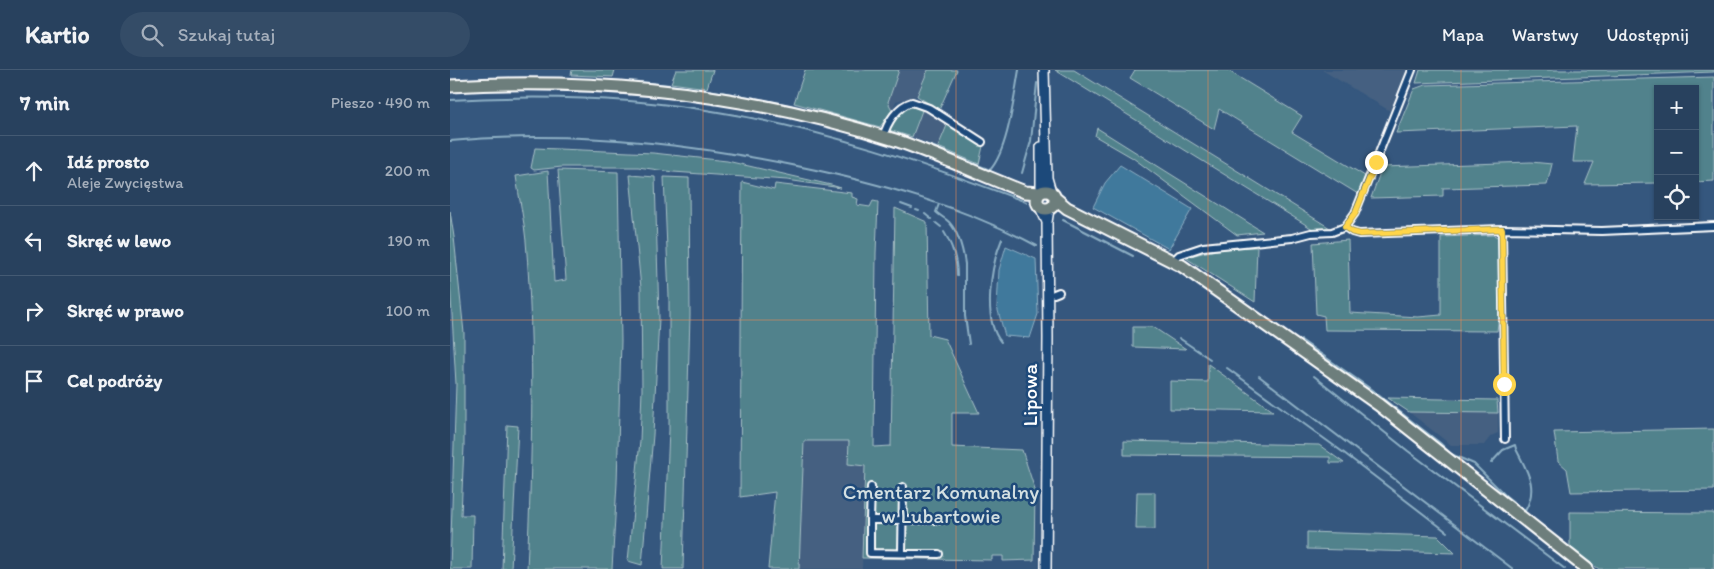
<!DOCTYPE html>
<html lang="pl">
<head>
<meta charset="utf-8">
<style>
  :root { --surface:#28415e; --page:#344c67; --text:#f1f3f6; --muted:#a5afbc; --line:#445a73 }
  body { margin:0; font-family:Itim,sans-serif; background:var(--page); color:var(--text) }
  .controls { position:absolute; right:15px; top:15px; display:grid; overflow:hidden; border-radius:0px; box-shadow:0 1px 4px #0004 }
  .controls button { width:45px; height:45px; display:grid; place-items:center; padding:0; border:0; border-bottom:1px solid var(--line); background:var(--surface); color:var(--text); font:25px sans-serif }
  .stop { position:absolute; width:15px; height:15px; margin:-11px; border:4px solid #ffd54a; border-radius:50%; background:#fff }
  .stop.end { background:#ffd54a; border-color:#fff; box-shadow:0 1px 5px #0008 }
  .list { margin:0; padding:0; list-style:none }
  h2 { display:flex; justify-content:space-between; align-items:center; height:65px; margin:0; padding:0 20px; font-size:21px }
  h2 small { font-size:16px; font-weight:400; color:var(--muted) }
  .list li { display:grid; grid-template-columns:32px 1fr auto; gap:15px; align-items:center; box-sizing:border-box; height:70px; padding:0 20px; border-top:1px solid var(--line) }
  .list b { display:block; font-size:19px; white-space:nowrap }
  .list p { margin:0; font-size:16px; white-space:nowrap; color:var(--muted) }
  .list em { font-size:16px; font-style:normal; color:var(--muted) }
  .icon { flex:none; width:28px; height:28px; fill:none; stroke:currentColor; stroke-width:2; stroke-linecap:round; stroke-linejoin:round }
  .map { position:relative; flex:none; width:1264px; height:499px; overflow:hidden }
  header { display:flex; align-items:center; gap:30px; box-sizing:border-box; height:70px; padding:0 25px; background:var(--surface); border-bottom:1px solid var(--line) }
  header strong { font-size:24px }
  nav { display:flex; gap:28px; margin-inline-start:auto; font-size:18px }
  .search { width:350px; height:45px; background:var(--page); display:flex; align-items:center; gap:12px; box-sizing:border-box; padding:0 18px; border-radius:28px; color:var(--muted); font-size:19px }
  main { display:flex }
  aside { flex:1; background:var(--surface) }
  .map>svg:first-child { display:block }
  .built { fill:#446081 }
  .green { fill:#51828c; stroke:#a8c0c6 }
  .water { fill:#41799c; stroke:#8dafc4 }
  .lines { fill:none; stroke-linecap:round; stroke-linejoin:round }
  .stream { stroke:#8dafc4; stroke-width:2 }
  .street-casing { stroke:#fff; stroke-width:10 }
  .secondary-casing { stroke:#fff; stroke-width:12 }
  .highway-casing { stroke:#fff; stroke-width:15 }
  .street { stroke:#1f4a7a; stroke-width:6 }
  .secondary { stroke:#1f4a7a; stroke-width:9 }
  .highway { stroke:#6d7e7c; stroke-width:11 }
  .route { stroke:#ffd54a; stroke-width:6 }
  .grid { fill:none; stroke:#ef8b55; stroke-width:1; stroke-opacity:0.55 }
  .labels { text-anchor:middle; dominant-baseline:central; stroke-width:5; stroke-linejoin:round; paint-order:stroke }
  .street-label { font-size:21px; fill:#fff; stroke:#1f4a7a }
  .park-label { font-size:21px; fill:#d4e0e2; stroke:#1f4a7a }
</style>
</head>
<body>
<header>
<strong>Kartio</strong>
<div class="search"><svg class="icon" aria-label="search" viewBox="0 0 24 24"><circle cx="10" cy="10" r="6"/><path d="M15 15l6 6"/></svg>Szukaj tutaj</div>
<nav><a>Mapa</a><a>Warstwy</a><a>Udostępnij</a></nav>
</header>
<main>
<aside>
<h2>7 min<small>Pieszo · 490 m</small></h2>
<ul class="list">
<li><svg class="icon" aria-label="ahead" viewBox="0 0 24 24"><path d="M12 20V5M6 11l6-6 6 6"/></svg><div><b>Idź prosto</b><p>Aleje Zwycięstwa</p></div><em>200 m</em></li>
<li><svg class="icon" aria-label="left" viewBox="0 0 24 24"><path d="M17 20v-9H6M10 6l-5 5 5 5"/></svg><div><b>Skręć w lewo</b></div><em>190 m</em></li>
<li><svg class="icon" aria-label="right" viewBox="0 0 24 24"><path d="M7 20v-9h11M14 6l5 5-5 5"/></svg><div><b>Skręć w prawo</b></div><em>100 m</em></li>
<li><svg class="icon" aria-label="arrive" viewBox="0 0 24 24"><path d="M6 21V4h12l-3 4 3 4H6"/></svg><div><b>Cel podróży</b></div></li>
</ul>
</aside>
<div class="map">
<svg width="1264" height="499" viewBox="0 0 1264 499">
  <rect width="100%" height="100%" fill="#35577e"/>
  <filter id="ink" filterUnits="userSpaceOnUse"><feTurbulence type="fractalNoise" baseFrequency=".02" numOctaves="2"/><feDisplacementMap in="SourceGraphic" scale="10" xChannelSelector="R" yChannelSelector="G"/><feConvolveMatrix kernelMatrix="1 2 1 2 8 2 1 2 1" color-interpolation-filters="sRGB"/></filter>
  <g filter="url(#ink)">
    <path class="built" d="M449,0H478L467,26L446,31L442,40L438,32Z
      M872,0H956L940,41Z
      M473,38L498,53L488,77L462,67Z
      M959,342L1048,343V363L1041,366L1034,375H1001Z
      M354,371H399L415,396L412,499H349Z"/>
    <path class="green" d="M122,0H165L163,7L121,5Z
      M226,0H263L257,18L221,13Z
      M355,0H449L438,32L442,40L430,57L344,33Z
      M478,0H507L489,40L467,26Z
      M605,0H624L880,158L866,161Z
      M685,0H777L852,46L842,62L915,106L908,124L769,39L764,59L680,8Z
      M970,0H1264V2L966,13Z
      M1264,7V111L1245,112V19H1208V113L1135,114L1144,92H1123L1127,56L946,63L964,19L975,15Z
      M462,36L473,38L462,67L439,60C446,49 450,41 462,36Z
      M498,53L533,76L529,94L488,77Z
      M647,58L813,162L787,165L683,88L645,66Z
      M85,78L203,83L277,91L381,115L391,118L337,110L223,102L188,97H112L84,100L81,98Z
      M1081,92L1102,94L1097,115L993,118V126L921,128L932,97Z
      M108,100L168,102L171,271L167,413L162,499H77C82,390 85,279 76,171C74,149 69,128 66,106L98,101L104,212L116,210Z
      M180,105L205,107L209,248L203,365L192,495L178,491L190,371L192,320L191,218Z
      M214,107L239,108L240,245L233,499H213L219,360V227Z
      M292,112L324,120L325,114L402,123V127L408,129L407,135L420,137L423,131L428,132L426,183L424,377L441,376L445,138L477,152L479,265L495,269L529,343H502V377L572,380L585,420L584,490L553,491V486H542V490L412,488L415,396L398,394L399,371H354L349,499H318L325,422L290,427Z
      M0,141L4,167L14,263V376L11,445H23L22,499H0L6,314L0,210Z
      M1043,165L1048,167L1049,246L1047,261L875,260L874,246L866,244L863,173L898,170L900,243L968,247L991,245V167Z
      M807,177L805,232L736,188C759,179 783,178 807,177Z
      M683,257H703L736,279L683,277Z
      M758,294L823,341L720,339V311L758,312Z
      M938,328L1047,330L1048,343L959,342Z
      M57,355L68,356L61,499H52Z
      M1264,359V420L1121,422L1117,399L1108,391L1104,362Z
      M674,371L869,375L894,393H880V387L674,385Z
      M687,422H705V459H686Z
      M1120,442L1264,443V499H1149L1120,478Z
      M857,462L988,466L1005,483L857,479Z"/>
    <path class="water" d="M670,95L742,139L719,179L643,137L655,113Z
      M556,176L586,189L588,244L580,268L555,266L547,237L549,200Z"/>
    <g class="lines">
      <path class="stream" d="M116,9C203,9 288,22 373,43
        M0,10L69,8L111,9
        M0,30C89,25 180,27 268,42C374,59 475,94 576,132
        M440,63L484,77L540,100C558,80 564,27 569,0
        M0,71C117,60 232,72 347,96C429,113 512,136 587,176
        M572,103L581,71L587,13
        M451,134L462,138
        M489,134L486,142C490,146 495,148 499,152C509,163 513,180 515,194V246L519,274
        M466,140L469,141
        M475,144L481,149
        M613,150L683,186
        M486,153L491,157
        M494,162C503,176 507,189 507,206
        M729,268L760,289
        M851,270L918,317L990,373L1001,384L1024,394L1056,426L1075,441C1089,417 1077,401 1066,379L1065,375L1053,380L1041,393
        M551,272C532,250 541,195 552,169
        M777,298L894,383L997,462
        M809,306L1063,499
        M864,306L958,381L1115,499"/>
      <g class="street-casing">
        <path id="street" d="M433,67C437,53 447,36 462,32L479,38L532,72
          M895,157L902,162L909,164L1052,159L1152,161L1264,156
          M1052,159L1055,369
          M723,191L729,185L753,177L842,168L861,163L882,162L895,157L905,143L962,0
          M604,224L609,222
          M420,450L421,417
          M452,483L453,417
          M489,484L420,483V450H490"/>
      </g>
      <g class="secondary-casing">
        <path id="secondary" d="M594,0L597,108L601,122
          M591,122V77
          M590,137L597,152
          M596,499L598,267L597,152L599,139"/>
      </g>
      <g class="highway-casing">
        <path id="highway" d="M0,16C150,7 301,24 445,70C489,85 531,105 575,122L590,123
          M587 130a9 9 0 1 1 18 0a9 9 0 1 1-18 0Z
          M605,128L617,138L732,196L929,335L1137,499"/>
      </g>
      <use href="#street" class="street"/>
      <use href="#secondary" class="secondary"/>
      <use href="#highway" class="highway"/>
    </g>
  </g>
  <g class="lines" filter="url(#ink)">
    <path class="route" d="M926,92L905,144L895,157L902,162L910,164L1052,159L1054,314"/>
  </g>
  <path class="grid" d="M253,0V499M506,0V499M758,0V499M1011,0V499M0,250H1264"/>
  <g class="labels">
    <g class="street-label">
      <text transform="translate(579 325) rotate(-90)">Lipowa</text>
    </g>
    <g class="park-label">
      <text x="491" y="421">Cmentarz Komunalny<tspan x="491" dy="24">w Lubartowie</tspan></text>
    </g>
  </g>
</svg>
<div class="controls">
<button>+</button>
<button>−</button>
<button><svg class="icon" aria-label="locate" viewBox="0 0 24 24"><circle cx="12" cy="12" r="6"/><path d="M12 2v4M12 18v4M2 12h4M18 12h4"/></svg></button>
</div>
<div class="stop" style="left:1054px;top:314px"></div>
<div class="stop end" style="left:926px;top:92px"></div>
</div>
</main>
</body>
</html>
